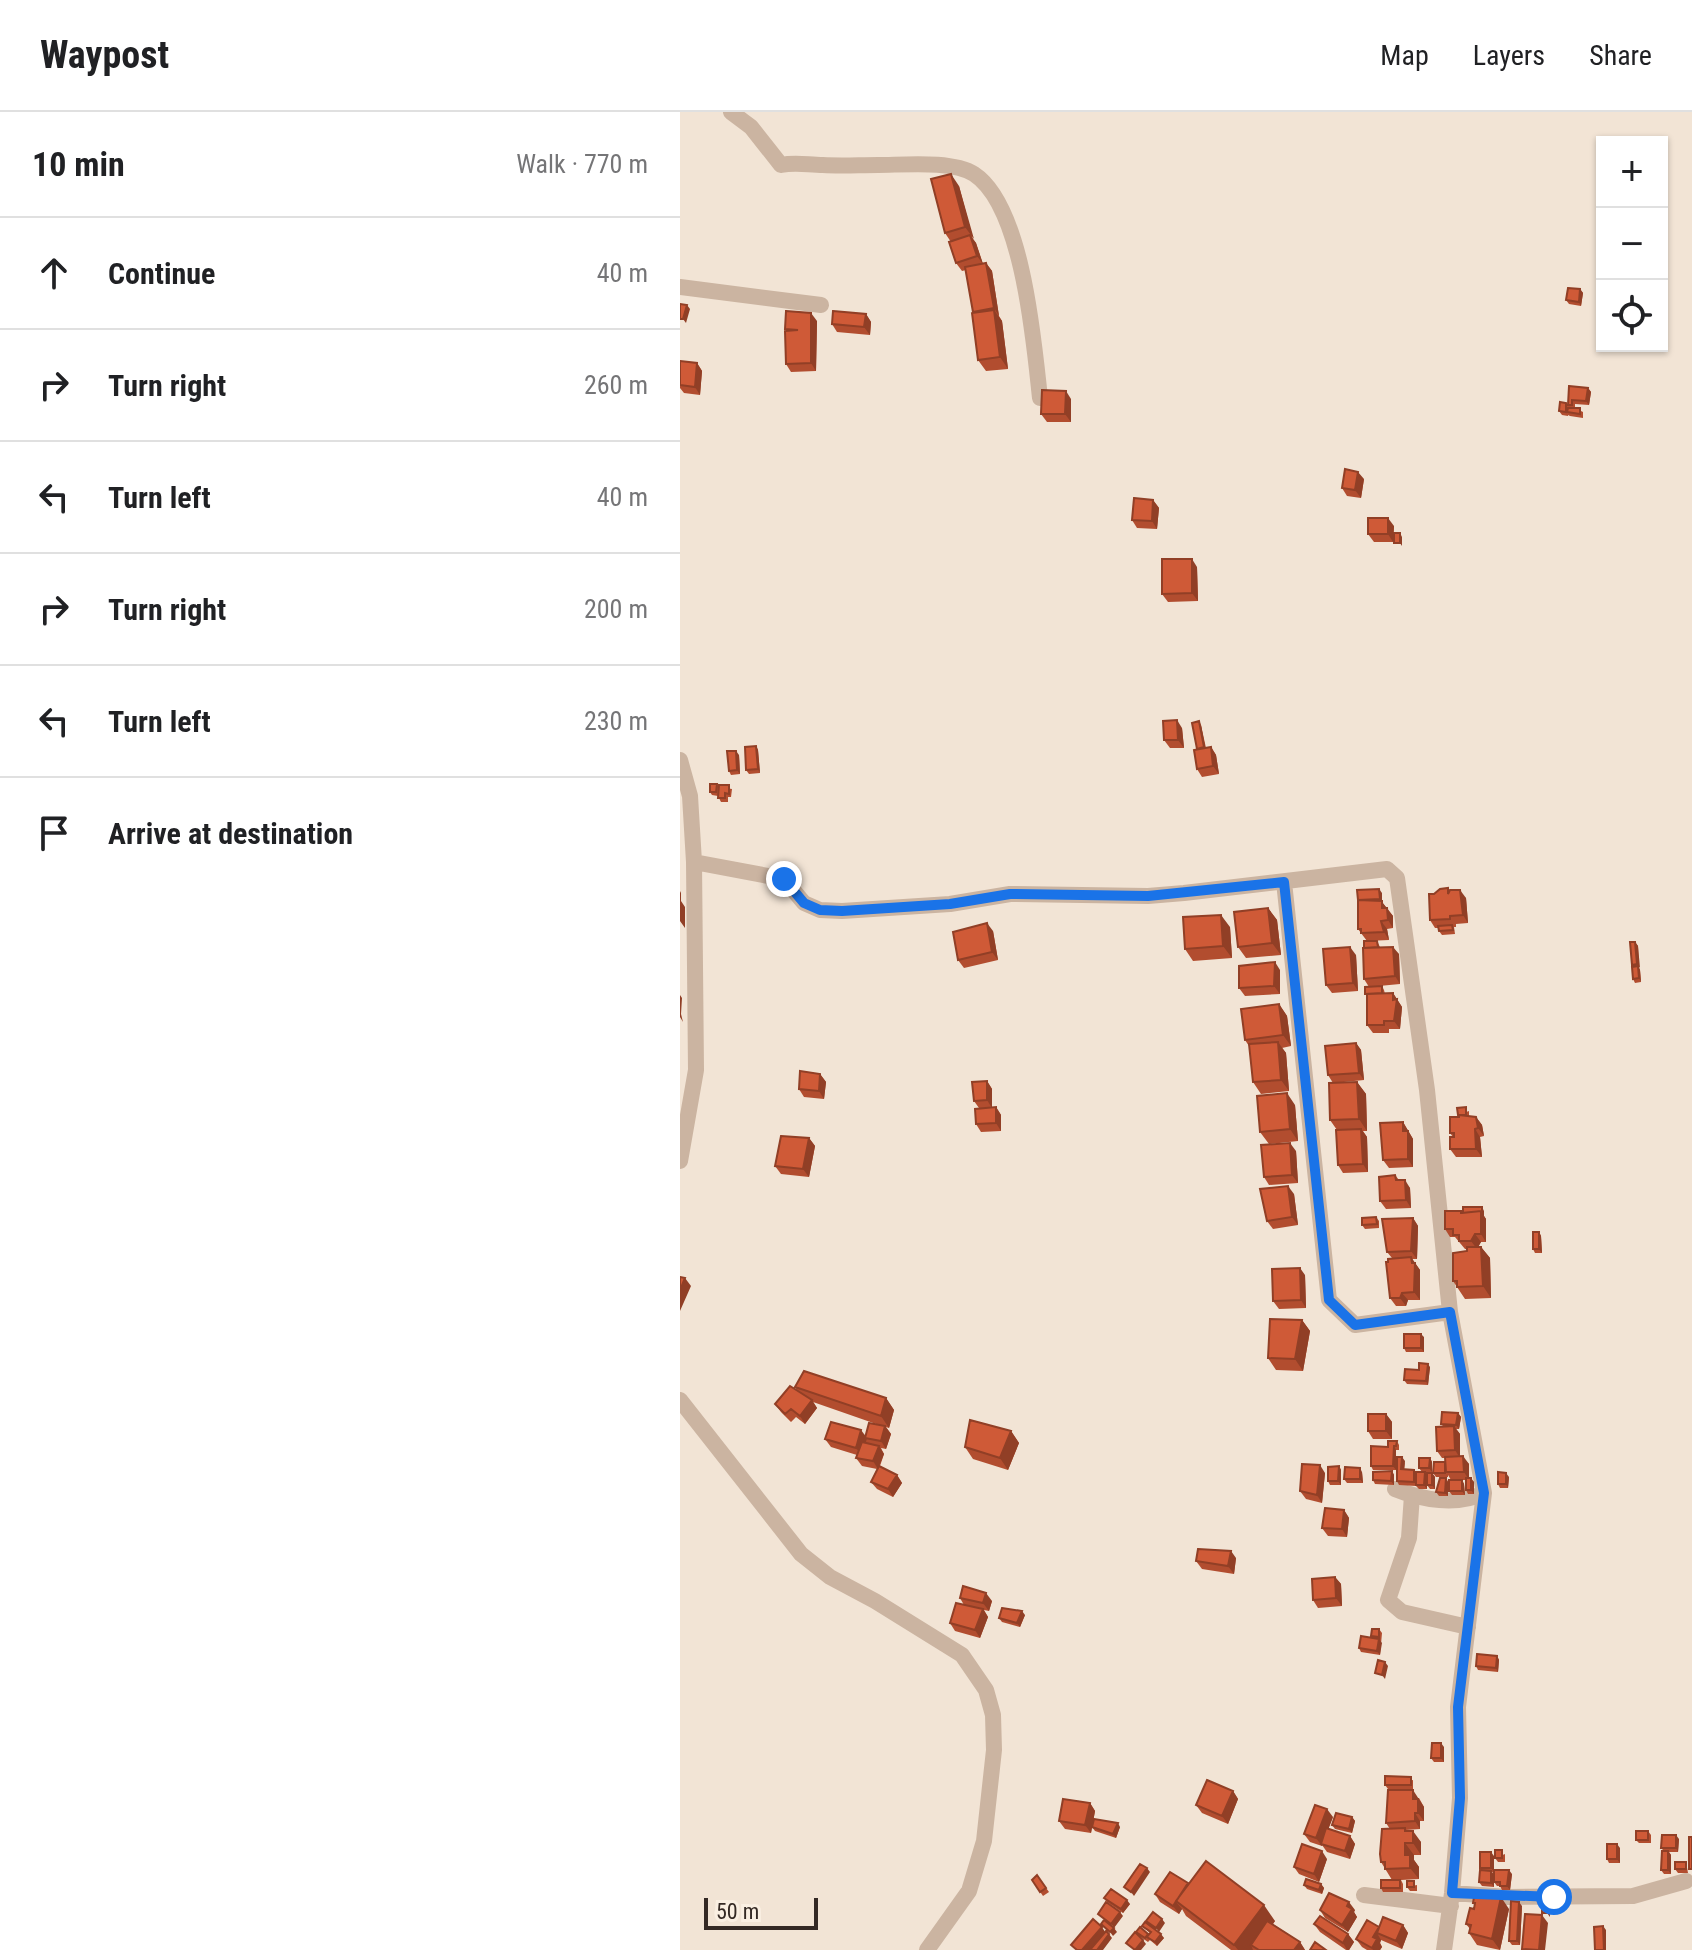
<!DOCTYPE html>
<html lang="en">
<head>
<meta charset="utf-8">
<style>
  :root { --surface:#fff; --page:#f6f6f6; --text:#202124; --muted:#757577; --line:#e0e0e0 }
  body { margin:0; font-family:"Roboto Condensed",sans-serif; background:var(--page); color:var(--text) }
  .controls { position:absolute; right:24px; top:24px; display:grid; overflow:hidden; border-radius:0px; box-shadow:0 2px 6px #0004 }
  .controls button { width:72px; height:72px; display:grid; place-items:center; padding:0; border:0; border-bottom:2px solid var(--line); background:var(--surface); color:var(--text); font:40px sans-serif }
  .scale { position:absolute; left:24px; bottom:20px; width:114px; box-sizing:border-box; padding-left:8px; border:4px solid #342924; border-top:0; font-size:22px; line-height:28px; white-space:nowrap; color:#342924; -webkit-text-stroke:6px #faefe2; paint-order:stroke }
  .stop { position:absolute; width:24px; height:24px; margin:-18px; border:6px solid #1a73e8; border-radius:50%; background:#fff }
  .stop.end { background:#1a73e8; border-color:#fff; box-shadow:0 2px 8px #0008 }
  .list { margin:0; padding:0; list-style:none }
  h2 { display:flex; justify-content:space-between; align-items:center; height:104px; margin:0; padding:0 32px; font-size:34px }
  h2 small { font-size:26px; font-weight:400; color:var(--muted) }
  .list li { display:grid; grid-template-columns:52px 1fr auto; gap:24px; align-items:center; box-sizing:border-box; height:112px; padding:0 32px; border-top:2px solid var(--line) }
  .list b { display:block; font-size:30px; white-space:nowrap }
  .list em { font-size:26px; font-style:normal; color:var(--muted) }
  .icon { flex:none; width:44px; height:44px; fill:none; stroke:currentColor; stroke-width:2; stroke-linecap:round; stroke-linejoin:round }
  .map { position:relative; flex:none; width:1012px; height:1838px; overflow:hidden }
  header { display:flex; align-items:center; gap:48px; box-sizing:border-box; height:112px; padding:0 40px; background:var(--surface); border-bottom:2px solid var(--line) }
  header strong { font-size:38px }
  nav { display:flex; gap:44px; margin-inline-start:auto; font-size:28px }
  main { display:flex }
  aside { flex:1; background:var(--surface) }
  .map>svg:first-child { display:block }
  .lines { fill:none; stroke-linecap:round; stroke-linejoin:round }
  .minor { stroke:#cbb4a1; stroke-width:16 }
  .wall { fill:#b24d2f }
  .shaded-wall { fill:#913f26 }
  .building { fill:#cf5a37; stroke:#913f26; stroke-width:2 }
  .route { stroke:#1a73e8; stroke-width:10 }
</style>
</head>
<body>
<header>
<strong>Waypost</strong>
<nav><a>Map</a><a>Layers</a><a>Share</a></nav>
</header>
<main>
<aside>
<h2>10 min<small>Walk · 770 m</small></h2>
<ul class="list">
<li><svg class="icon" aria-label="ahead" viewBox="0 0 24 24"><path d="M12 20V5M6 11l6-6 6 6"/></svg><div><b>Continue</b></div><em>40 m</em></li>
<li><svg class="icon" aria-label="right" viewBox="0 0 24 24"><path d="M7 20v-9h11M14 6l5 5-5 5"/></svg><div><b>Turn right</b></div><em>260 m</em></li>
<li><svg class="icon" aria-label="left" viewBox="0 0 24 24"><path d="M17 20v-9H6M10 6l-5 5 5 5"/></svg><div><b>Turn left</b></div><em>40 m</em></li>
<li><svg class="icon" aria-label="right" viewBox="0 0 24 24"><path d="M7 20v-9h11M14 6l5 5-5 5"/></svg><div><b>Turn right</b></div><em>200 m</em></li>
<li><svg class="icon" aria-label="left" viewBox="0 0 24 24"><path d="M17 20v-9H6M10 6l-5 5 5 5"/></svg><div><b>Turn left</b></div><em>230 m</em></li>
<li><svg class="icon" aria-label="arrive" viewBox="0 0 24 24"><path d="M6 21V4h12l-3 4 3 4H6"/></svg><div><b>Arrive at destination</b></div></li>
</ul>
</aside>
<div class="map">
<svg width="1012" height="1838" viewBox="0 0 1012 1838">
  <rect width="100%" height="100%" fill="#f2e4d5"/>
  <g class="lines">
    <path class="minor" d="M51,0L71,15L101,53C116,50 128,53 143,53C161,54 179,53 198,53C223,53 272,48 294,62C343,94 354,231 360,286
      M0,175L141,193
      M0,648L10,684L14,750L16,958L0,1049
      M14,750L104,767L124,791L140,798L162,799L270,792L330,782L468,784L504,781L707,757L717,766L747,978L770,1200L804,1381L778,1595L780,1686L772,1781L764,1838
      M604,770L649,1188L675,1213L770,1200
      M0,1288L121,1442L150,1465L195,1489L282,1543L306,1578L313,1603L314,1638L304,1729L289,1779L247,1838
      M715,1377C742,1388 777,1394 804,1381
      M732,1383L729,1426L708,1488L722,1500L788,1515
      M772,1781L828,1785L953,1784L1006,1769
      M684,1783L771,1794"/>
  </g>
  <path class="wall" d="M279,74L293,127L296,131L303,152L306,151L312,159L319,204L322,209L328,257L306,259L298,248L294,200L286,158L282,159L276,151L271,130L265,121Z
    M900,177L903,181L901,194L889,192L886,188Z
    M186,202L191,210L190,223L157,220L152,212Z
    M137,209L136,259L111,260L106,252V219L105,217Z
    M0,249L17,251L22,259L20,283L4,281L0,276Z
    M908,276L911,280L909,293L895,292V296L903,300V306L890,304L888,303V304L882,303L879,299Z
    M391,287V310H367L361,302Z
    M684,367L681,386L667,384L662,376Z
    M473,388L479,396L477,417L457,416L452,408Z
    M714,414L713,430H694L688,422Z
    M517,455L518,489L488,490L482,482Z
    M521,613L526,636L531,635L536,643L539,662L522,665L517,657V638Z
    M502,616L504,636H490L484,628Z
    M76,634L78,638L80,661L69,662L66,658Z
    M59,643L60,662L51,663L49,659Z
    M37,672L39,675L52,677L51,685H48V690H41L38,684L32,683L30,680Z
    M769,779L786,786L788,811L776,812V815H774L775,822L762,823L759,819V816H755L750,808L754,782Z
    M702,781V790L713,804V816L707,817L709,828L687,829L678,817V788Z
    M588,796L597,808L601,843L566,846L558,835Z
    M550,815L552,846L513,849L505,837Z
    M313,819L318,848L284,856L278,848Z
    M697,829L700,835L719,842L720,872L699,874H702L704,878L705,882L713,881L722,895L720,917H709V921H693L687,913V884L685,882L689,875L684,867Z
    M955,830L958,834L959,856L960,858L961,870L955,871L953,867V855L952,853Z
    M676,843L678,879L652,881L646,873Z
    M600,858V882L565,884L559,876Z
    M599,892L607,904L611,934L602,936L606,941L609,979L581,982L573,970L569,934L565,928Z
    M676,931L681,938L684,968L664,970H677L686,982L687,1019H683L687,1025L688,1060L663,1061L658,1053L657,1018L650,1008L653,971L648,963Z
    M140,962L146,970L144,987L124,985L119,977Z
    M307,969L312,977V995H316L321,1003V1019L301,1020L296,1012L299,996L294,989Z
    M615,993L618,1029L589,1032L580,1020Z
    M789,999V1004L796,1005L802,1013L804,1024L800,1025L802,1045H776L770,1037L773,1025L770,1021L779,1005L778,1003Z
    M723,1010L733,1027V1055L709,1056L703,1048Z
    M129,1026L135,1034L129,1065L101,1062L95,1054Z
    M616,1039L618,1071L589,1073L584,1065Z
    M715,1063L719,1068L730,1076L731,1096L706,1097L700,1089Z
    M614,1082L618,1113L593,1117L587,1109Z
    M781,1099L783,1101L804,1099V1104L806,1107V1130H801L798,1135H801L810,1146L811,1186L785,1187L773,1169L787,1139V1137H785L775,1125H770L765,1117Z
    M696,1105L699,1109V1116L685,1117L682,1113Z
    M733,1106L738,1114L737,1147H732L740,1158V1188H728L726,1194H716L710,1186L712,1146L707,1140Z
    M859,1120L861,1124L862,1141H855L853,1137Z
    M625,1163L626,1196L599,1197L593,1189Z
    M622,1208L630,1219L623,1259L596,1258L588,1246Z
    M744,1225V1240H726L724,1236Z
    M750,1255L748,1273L727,1272L724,1268L739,1258Z
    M115,1275L206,1286L214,1298L209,1316L206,1315L211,1322L206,1337L201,1336L204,1342L200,1354L217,1363L222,1371L213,1385L197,1377L191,1370L197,1357L182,1354L176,1346L177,1343L151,1335L145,1327L186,1324L199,1313L133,1290L137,1296L125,1312L116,1305L111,1310L101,1300L95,1292L117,1279Z
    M778,1301L781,1305L779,1317H776L780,1322V1344L789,1352V1366L794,1370V1382H788L786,1378V1368H771L768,1363V1365H756L753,1361L765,1350V1346H762L757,1339L763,1314L761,1312Z
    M706,1302L712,1310V1327H693L688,1319Z
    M331,1319L339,1331L328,1358L293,1347L285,1335Z
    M717,1329L719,1333V1338H716V1358H693L691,1354Z
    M750,1346L752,1350V1360H742L739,1356Z
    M725,1349L724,1357L734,1358L736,1361L745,1360L747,1363L752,1361L755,1365V1377H750L747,1373V1377H739L736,1374L719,1373L717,1369Z
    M659,1354L661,1358V1373H650L648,1369Z
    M712,1359L714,1363V1373L695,1372L693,1368Z
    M682,1360L683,1371H667L664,1367Z
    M645,1361L642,1391L626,1387L620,1379Z
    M829,1365L828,1376H820L818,1372Z
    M766,1366L768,1370V1384H759L756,1380Z
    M782,1368L784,1372L785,1383H772L769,1379Z
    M664,1398L669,1406L667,1425L648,1424L642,1416Z
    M556,1446L554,1462L522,1457L516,1449Z
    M655,1465L661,1472L662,1494L638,1496L633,1488Z
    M280,1486L312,1489L309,1499L304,1498L308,1505L300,1526L275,1519L270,1511L284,1493Z
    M345,1503L340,1515L322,1510L319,1506Z
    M699,1517L702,1521L700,1543L681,1540L679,1536L692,1526L691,1524Z
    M817,1544L819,1548L818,1560L798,1558L796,1554Z
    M764,1635V1650H754L751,1646Z
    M733,1668V1677H708L705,1673Z
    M553,1679L558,1687L548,1712L522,1701L516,1693Z
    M739,1686L744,1695V1709H740V1717L726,1718L741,1730V1743H734V1748L739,1755V1767L721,1768L723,1772V1780H703L701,1776L712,1768L701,1750L710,1717L706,1711Z
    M410,1691L415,1699L411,1721L385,1717L379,1709Z
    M653,1705L648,1717L670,1724L675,1732L670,1747L647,1740L642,1733V1734L630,1730L624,1722Z
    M672,1705L675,1709L672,1721L655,1717L652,1713Z
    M412,1715H440L436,1726L415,1719Z
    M968,1719L971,1723V1731H959L956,1728Z
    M999,1727L998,1740H989L991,1743V1762H984L981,1758L984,1739L981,1736Z
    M940,1736V1751H929L927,1747Z
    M825,1742V1750H818L815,1746Z
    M814,1744V1760H812L814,1762H832L830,1778H822L820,1774H817L814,1770V1775L802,1774L799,1770L801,1759L800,1756Z
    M647,1747L639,1770L619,1762L614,1755Z
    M1006,1750L1008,1761H998L995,1757Z
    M357,1763L369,1780L363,1784L352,1768Z
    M508,1772L595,1809L593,1812L620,1830L625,1838H551L506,1804L502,1797L499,1802L480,1790L475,1782Z
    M641,1772L644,1776L642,1782L627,1777L624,1773Z
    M737,1773V1779H730L727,1775Z
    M424,1786L450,1792L443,1801L427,1790Z
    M793,1791L829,1797L820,1838L797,1833L789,1821L790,1817L786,1812L794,1797L795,1794Z
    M842,1794L840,1833H832L829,1829Z
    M640,1798H675L674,1800L677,1805L668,1820L645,1806Z
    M634,1812L668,1822L674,1830L669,1838H666L640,1820Z
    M723,1813L728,1821L722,1837L701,1828L700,1831L702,1835L700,1838H687L682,1835L676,1827L699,1815Z
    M462,1814L484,1826L477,1834L470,1828L468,1830L459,1824L456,1820L469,1823L470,1821Z"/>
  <path class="shaded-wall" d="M271,62L279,74L294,127L285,115Z
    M290,123L296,131L303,152L297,144Z
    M306,151L312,159L319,204L314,196Z
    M900,177L903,181L901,194L899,190Z
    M7,193L10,197L6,211L3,207Z
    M314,198L322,209L328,257L320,245Z
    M131,201L137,209L136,259L131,251Z
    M186,202L191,210L190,223L184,215Z
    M17,251L22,259L20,283L15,275Z
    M908,276L911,280L909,293L906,289Z
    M386,279L391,287V310L385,302Z
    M678,360L684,367L681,386L675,378Z
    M473,388L479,396L477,417L472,409Z
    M708,406L714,414L713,430L708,422Z
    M720,421L722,425V434L720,431Z
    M512,447L517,455L518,489L512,481Z
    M497,608L502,616L504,636L498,628Z
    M519,609L521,613L526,639L524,635Z
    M76,634L78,638L80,661L78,657Z
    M531,635L536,643L539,662L533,654Z
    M56,639L59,643L60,662L57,658Z
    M699,777L702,781V790L713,804V816L708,808L702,796V791L700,787Z
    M780,778L786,786L788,811L783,803Z
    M0,779L1,781V789L5,795V816L0,809Z
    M588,796L597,808L601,843L592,831Z
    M541,803L550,815L552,846L543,834Z
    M701,809L707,817L709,828L704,820Z
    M307,811L313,819L318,848L312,840Z
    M955,830L958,834L960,856L957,852Z
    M670,835L676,843L678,879L673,871Z
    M713,835L719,842L720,872L715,864Z
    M595,850L600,858V882L594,874Z
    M958,854L960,858L961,870L959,866Z
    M713,881L722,895L720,917L714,909Z
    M0,883L2,886L1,902L3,910L0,905Z
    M599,892L607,904L611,934L603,923Z
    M598,930L606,941L609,979L601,968Z
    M676,931L681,938L684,968L679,961Z
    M140,962L146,970L144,987L139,979Z
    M307,969L312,977V996L307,988Z
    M677,970L686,982L687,1019L679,1007Z
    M607,981L615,993L618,1029L610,1017Z
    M316,995L321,1003V1019L316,1011Z
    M796,1005L802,1013L804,1024L798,1016Z
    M723,1010L733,1027V1055L728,1047Z
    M681,1017L687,1025L688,1060L683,1052Z
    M795,1017L800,1025L802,1045L796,1037Z
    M129,1026L135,1034L129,1065L123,1057Z
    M610,1031L616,1039L618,1071L612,1063Z
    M725,1068L730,1076L731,1096L726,1088Z
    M608,1074L614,1082L618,1113L612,1105Z
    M802,1095L804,1099V1104L806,1107V1130L801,1122Z
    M733,1106L738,1114L737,1147L731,1139Z
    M859,1120L861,1124L862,1141L859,1137Z
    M795,1122L801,1130L797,1137L791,1129Z
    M801,1135L810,1146L811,1186L803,1174Z
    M731,1145L740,1158V1188L734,1180Z
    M620,1156L625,1163L626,1196L621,1188Z
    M5,1166L11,1174L0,1199V1178Z
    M722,1181L728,1188L726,1194L720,1186Z
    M622,1208L630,1219L623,1259L615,1247Z
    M741,1222L744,1225V1240L741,1236Z
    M748,1252L750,1255L748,1273L746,1269Z
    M206,1286L214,1298L209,1316L201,1304Z
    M132,1288L137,1296L125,1312L120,1304Z
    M778,1301L781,1305L779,1317L776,1313Z
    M706,1302L712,1310V1327L706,1319Z
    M205,1314L211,1322L206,1337L201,1329Z
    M774,1314L780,1322V1346L775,1338Z
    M181,1318L187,1326L182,1344L176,1336Z
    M331,1319L339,1331L328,1358L320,1346Z
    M199,1334L204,1342L198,1357L193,1349Z
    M714,1334L716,1338V1358L713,1354Z
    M783,1344L789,1352V1368L784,1360Z
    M722,1345L725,1349L724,1361L721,1357Z
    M750,1346L752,1350V1360L749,1356Z
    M640,1353L645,1361L642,1391L637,1383Z
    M659,1354L661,1358V1373L658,1369Z
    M680,1356L682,1360L683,1371L680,1367Z
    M712,1359L714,1363V1373L711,1369Z
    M745,1360L747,1364V1377L744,1373Z
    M752,1361L755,1365V1377L752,1373Z
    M826,1361L829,1365L828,1376L826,1372Z
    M217,1363L222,1371L213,1385L208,1377Z
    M766,1366L768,1370V1384L765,1381Z
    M791,1366L794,1370V1382L791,1378Z
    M782,1368L784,1372L785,1383L782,1379Z
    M664,1398L669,1406L667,1425L662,1417Z
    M551,1439L556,1446L554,1462L548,1454Z
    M655,1465L661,1472L662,1494L656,1486Z
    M306,1481L312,1489L309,1499L303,1491Z
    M303,1497L308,1505L300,1526L295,1518Z
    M342,1499L345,1503L340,1515L337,1511Z
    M699,1527L702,1531L700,1543L697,1539Z
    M817,1544L819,1548L818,1560L816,1556Z
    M705,1550L708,1554L705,1567L702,1563Z
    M761,1631L764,1635V1650L761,1646Z
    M733,1678L744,1695V1709L738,1701L733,1687Z
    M553,1679L558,1687L548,1712L542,1704Z
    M410,1691L415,1699L411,1721L405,1713Z
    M647,1697L653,1705L642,1734L636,1726Z
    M735,1701L740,1709V1717L735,1709Z
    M672,1705L675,1709L672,1721L669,1717Z
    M438,1711L440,1715L436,1726L433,1722Z
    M733,1719L741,1730V1743L733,1731Z
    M996,1723L999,1727L998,1740L996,1736Z
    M670,1724L675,1732L670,1747L665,1739Z
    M725,1731L734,1743V1748L739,1755V1767L730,1756L725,1743Z
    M937,1732L940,1736V1751L937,1747Z
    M642,1739L647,1747L639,1770L634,1762Z
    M988,1739L991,1743V1762L988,1758Z
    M811,1740L814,1744V1760L811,1756Z
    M467,1756L470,1760L454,1784L451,1780Z
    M829,1758L832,1762L830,1778L827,1774Z
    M811,1759L814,1763V1775L811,1771Z
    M641,1772L644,1776L642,1782L639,1778Z
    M821,1785L829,1797L820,1838L812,1827Z
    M447,1788L450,1792L443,1801L441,1797Z
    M496,1790L502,1797L499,1802L493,1794Z
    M669,1790L675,1798L674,1800L677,1805L668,1820L662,1813L667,1794Z
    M839,1790L842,1794L840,1833L837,1829Z
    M867,1790L870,1794V1805L867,1801Z
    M584,1793L595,1809L575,1836L571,1833L573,1838H558L554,1833Z
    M440,1800L443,1804L434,1816L431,1812Z
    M862,1803L868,1811L865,1838H859Z
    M482,1807L485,1811L479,1820L476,1816Z
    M723,1813L728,1821L722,1837L716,1829Z
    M923,1814L926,1818V1838H924Z
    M422,1815L427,1823L415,1838H402Z
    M699,1815L697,1821L701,1828L700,1831L702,1835L700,1838H693L692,1836L693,1825Z
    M434,1816L437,1820L433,1824L430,1820Z
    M429,1822L432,1826L423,1838H417Z
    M481,1822L484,1826L477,1834L475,1830Z
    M668,1822L674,1830L669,1838H667L663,1831Z
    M463,1828L466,1832L461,1838H455Z
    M620,1830L625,1838H614Z"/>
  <path class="building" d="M271,62L285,115L265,121L251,67Z
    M290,123L297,144L276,151L269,130Z
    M306,151L314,196L293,200L285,155Z
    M888,176L900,177L899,190L886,188Z
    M0,192L7,193L3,207H0Z
    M314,198L320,245L298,248L292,201Z
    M106,199L131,201V251L106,252L105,219L118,218L105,217Z
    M153,199L186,202L184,215L152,212Z
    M0,249L17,251L15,275L0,273Z
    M889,274L908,276L906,289L892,288V293H888Z
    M362,278L386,279L385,302H361Z
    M880,290L886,291V300L879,299Z
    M888,296H900V302L887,300Z
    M665,357L678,360L675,378L662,376Z
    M454,386L473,388L472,409L452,408Z
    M688,406H708V422H688Z
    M714,421H720V431H714Z
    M482,447H512V481L482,482Z
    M497,608L498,628H484L483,609Z
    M519,609L524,635L517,637L512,611Z
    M76,634L78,657L66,658L65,635Z
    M531,635L533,654L517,657L514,638Z
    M47,639H56L57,658L49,659Z
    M30,672H37L36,680H30Z
    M39,673H49V682L45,681V686H38Z
    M768,776V782L770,778H780L783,803L770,804V807L750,808L749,782H754L760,777Z
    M699,777L700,787L678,788L677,778Z
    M678,788L702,789V796H707L708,808L701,809L704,820L681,821V817H678Z
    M588,796L592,831L558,835L554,800Z
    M541,803L543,834L505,837L503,805Z
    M307,811L312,840L278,848L273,820Z
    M772,813L773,818L759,819L758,814Z
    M684,829H697L698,835L684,836Z
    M950,830H955L957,852L952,853Z
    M670,835L673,871L646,873L643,837Z
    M713,835L715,864L684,867L683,836Z
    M595,850L594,874L559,876V854Z
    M958,854L959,866L953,867L952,855Z
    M702,874V881L685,882V875Z
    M713,881V888L717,887L714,909H704V913H687V882Z
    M599,892L603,923L565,928L561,897Z
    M598,930L601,968L573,970L569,932Z
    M676,931L679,961L648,963L645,934Z
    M120,959L140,962L139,979L119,977Z
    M307,969V988L294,989L292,970Z
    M677,970L679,1007L650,1008L649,971Z
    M607,981L610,1017L580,1020L577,984Z
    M316,995V1011L296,1012L295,997Z
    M786,995V1003H778L777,996Z
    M779,1003L796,1005L798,1016L795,1017L796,1037H770V1025H774V1021H770V1005H779Z
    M723,1010V1019H728V1047L703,1048L700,1011Z
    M681,1017L683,1052L658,1053L656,1018Z
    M101,1024L129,1026L123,1057L95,1054Z
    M610,1031L612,1063L584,1065L581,1033Z
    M715,1063L716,1068H725L726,1088L700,1089L699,1065Z
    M608,1074L612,1105L587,1109L580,1077Z
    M783,1095H802V1100L801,1099L783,1101Z
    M765,1099H781V1101L801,1099V1122H795L791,1129H779V1123H773V1117H765Z
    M696,1105L697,1112L682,1113V1106Z
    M733,1106L731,1139L707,1140L702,1107Z
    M853,1120H859V1137H853Z
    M787,1135H801L803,1174L777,1175V1169H773V1141L787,1139Z
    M731,1145L732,1151H735L734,1180L722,1181L720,1186H710L706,1150H708V1147Z
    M620,1156L621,1188L593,1189L592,1157Z
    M0,1165L5,1166L0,1178Z
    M590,1207L622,1208L615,1247L588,1246Z
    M724,1222H741V1236H724Z
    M739,1251L748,1252L746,1269L724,1268L725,1257L739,1258Z
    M124,1259L206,1286L201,1304L115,1275Z
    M110,1274L132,1288L120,1304L111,1297L105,1302L95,1292Z
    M762,1300L778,1301L776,1313L761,1312Z
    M688,1302H706V1319H688Z
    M290,1308L331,1319L320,1346L285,1335Z
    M151,1310L181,1318L176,1336L145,1327Z
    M189,1311L205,1314L201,1329L185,1326Z
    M774,1314L775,1338L757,1339L756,1315Z
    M708,1329H717L716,1334H714L713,1354H691V1334L708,1335Z
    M182,1330L199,1334L193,1349L176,1346Z
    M783,1344L784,1360H766L765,1345Z
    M717,1345H722L721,1357L734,1358V1370L717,1369Z
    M739,1346H750L749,1356H739Z
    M754,1350H765V1361H753Z
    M622,1352L640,1353L637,1383L620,1379Z
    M199,1354L217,1363L208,1377L191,1370Z
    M659,1354L658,1369H648V1355Z
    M665,1355L680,1356V1367H664Z
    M712,1359L711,1369L693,1368V1360Z
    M736,1360H745L744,1373H736Z
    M818,1360L826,1361V1372H818Z
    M747,1361H752V1373H747Z
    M760,1366H766L765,1381L756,1380Z
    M786,1366H791V1378H786Z
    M769,1368H782V1379H769Z
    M645,1396L664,1398L662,1417L642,1416Z
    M518,1437L551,1439L548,1454L516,1449Z
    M655,1465L656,1486L633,1488L632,1467Z
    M283,1474L306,1481L303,1491L280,1486Z
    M276,1491L303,1497L295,1518L270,1511Z
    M322,1496L342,1499L337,1511L319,1506Z
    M692,1517H699V1525L691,1524Z
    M681,1524L699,1527L697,1539L679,1536Z
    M797,1542L817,1544L816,1556L796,1554Z
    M698,1548L705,1550L702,1563L695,1561Z
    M752,1631H761V1646H751Z
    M705,1664L731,1665V1673H705Z
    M527,1668L553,1679L542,1704L516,1693Z
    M708,1678H733V1687H738V1701H735V1709L706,1711Z
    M383,1687L410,1691L405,1713L379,1709Z
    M635,1693L647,1697L636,1726L624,1722Z
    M656,1701L672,1705L669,1717L652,1713Z
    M414,1707L438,1711L433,1722L412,1715Z
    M646,1716L670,1724L665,1739L641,1732Z
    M725,1716V1719H733V1731H725V1743H730V1756L705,1757V1750H701L700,1742L702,1717Z
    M956,1719H968V1728H956Z
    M982,1723H996V1736H981Z
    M1009,1725H1012V1757H1009Z
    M622,1732L642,1739L634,1762L614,1755Z
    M927,1732H937V1747H927Z
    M815,1738H822V1746H815Z
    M982,1739H988V1758H981Z
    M800,1740H811V1756H800Z
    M526,1749L584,1793L554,1833L496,1789Z
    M995,1750H1006V1757H995Z
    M460,1752L467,1756L451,1780L444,1775Z
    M800,1758L811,1759V1771L799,1770Z
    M814,1758H829L827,1774H820V1770H814Z
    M490,1760L508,1771L493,1794L475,1782Z
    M357,1763L366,1776L360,1780L352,1768Z
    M626,1767L641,1772L639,1778L624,1773Z
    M701,1768H720V1776H701Z
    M727,1769H734V1775H727Z
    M431,1777L447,1788L441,1797L424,1786Z
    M795,1779L821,1785L812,1827L789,1821L791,1813L786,1812L790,1796L794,1797L795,1791H793Z
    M649,1781L669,1790L667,1794L672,1797L662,1813L640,1798Z
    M831,1789L839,1790L837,1829H829Z
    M426,1790L440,1800L431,1812L418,1802Z
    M862,1790H867V1801H862Z
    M473,1800L482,1807L476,1816L466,1809Z
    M845,1802L862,1803L859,1838L842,1837Z
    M640,1804L668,1822L663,1831L634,1812Z
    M703,1805L723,1813L716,1829L697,1821Z
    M413,1807L422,1815L402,1838H397L391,1833Z
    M424,1808L434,1816L430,1820L421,1812Z
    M687,1808L699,1815L693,1825L697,1827L692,1836L676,1827Z
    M587,1809L620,1830L614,1838H579L571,1833Z
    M465,1810L481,1822L475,1830L467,1825L471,1820L462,1814Z
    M923,1814L924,1838H915L914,1815Z
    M460,1815L468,1822L465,1826L456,1820Z
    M426,1819L429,1822L417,1838H410Z
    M455,1820L463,1828L455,1838L446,1831Z
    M635,1830L646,1838H630Z"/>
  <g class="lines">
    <path class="route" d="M104,767L124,791L140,798L162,799L270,792L330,782L468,784L604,770L649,1188L675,1213L770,1200L804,1381L778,1595L780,1686L772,1781L874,1785"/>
  </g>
</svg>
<div class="controls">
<button>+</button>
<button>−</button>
<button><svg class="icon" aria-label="locate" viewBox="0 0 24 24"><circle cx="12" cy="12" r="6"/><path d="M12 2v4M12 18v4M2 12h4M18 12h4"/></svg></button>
</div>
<div class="scale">50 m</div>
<div class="stop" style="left:874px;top:1785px"></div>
<div class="stop end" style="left:104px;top:767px"></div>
</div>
</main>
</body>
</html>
